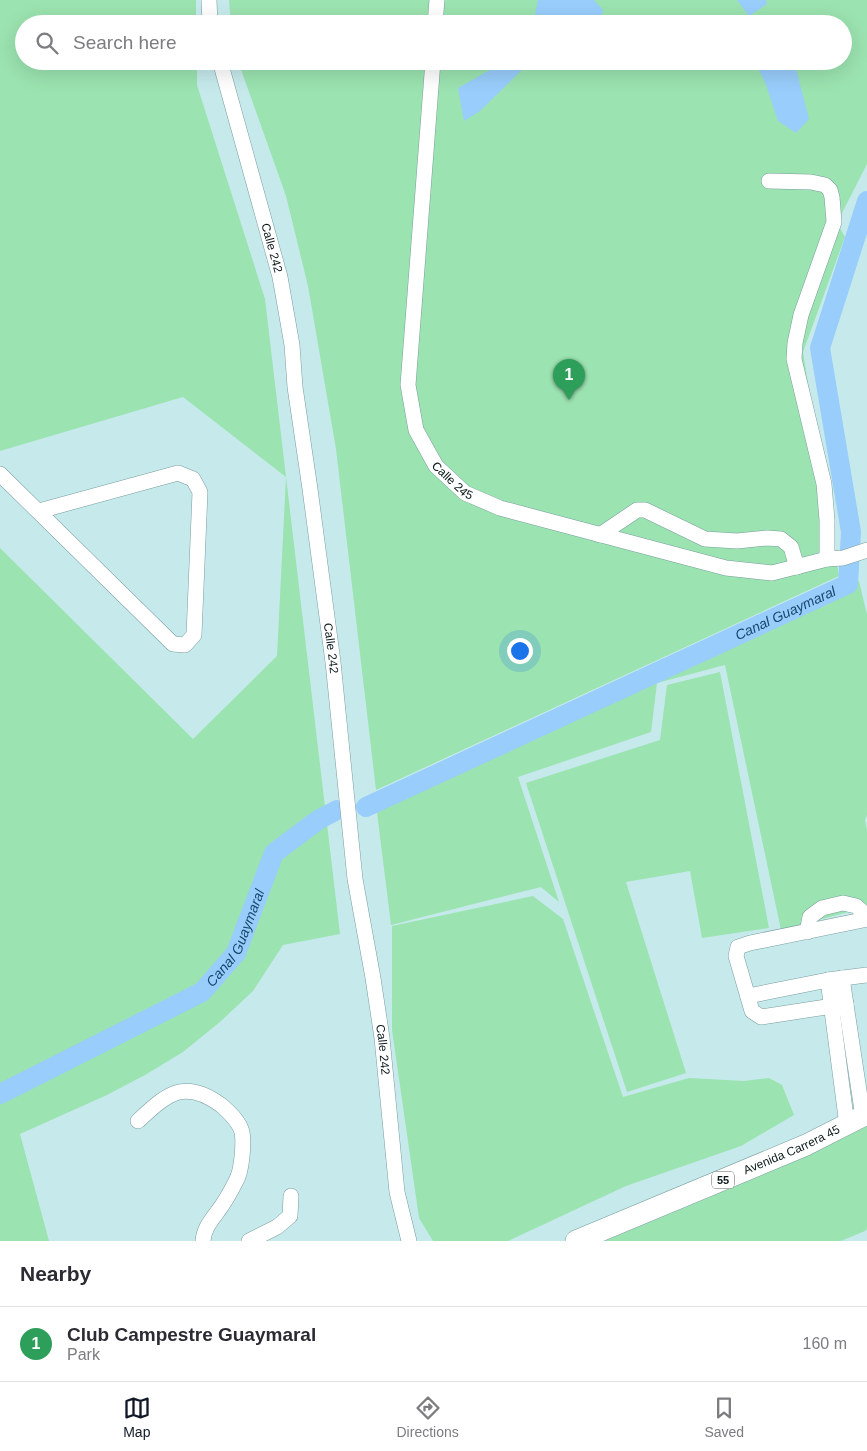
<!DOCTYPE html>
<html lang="en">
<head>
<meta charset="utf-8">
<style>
  :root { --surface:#fff; --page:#f7f7f7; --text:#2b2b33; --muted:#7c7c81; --line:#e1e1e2; --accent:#111827 }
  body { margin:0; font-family:Helvetica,sans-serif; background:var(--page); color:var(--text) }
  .you { position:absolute; left:519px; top:650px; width:18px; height:18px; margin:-12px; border:4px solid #fff; border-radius:50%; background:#1a73e8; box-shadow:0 0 0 8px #1a73e833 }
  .badge { display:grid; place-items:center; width:32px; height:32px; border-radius:50%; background:var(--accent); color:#fff; font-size:16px; font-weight:700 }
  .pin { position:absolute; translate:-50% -41px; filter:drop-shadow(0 1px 2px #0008) }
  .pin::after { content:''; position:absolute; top:26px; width:18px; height:15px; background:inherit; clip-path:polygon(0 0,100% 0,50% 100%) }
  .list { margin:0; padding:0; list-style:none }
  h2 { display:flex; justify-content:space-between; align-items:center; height:65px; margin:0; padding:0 20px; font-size:21px }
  h2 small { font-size:16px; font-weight:400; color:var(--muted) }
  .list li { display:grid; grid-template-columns:32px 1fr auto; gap:15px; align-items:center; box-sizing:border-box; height:75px; padding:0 20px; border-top:1px solid var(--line) }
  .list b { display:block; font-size:19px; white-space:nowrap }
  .list p { margin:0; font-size:16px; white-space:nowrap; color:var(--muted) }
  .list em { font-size:16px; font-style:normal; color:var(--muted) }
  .icon { flex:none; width:28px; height:28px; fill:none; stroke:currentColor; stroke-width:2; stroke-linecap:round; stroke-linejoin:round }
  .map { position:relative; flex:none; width:867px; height:1241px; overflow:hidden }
  .search { position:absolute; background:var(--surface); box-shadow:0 5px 20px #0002; left:15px; right:15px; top:15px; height:55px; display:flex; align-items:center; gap:12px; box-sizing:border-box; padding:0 18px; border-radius:28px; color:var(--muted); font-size:19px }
  .sheet { height:140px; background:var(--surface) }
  nav { display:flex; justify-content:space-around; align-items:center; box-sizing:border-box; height:70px; border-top:1px solid var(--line); background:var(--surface); font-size:14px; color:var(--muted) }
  nav a { display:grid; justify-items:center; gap:2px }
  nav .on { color:var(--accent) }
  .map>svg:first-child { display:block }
  .green { fill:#9be3b0 }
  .water { fill:#99cdfb }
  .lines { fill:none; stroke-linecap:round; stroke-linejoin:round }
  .river { stroke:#99cdfb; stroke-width:20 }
  .minor-casing { stroke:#7a9d9e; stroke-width:16 }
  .highway-casing { stroke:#7a9d9e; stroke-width:22 }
  .minor { stroke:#fff; stroke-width:15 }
  .highway { stroke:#fff; stroke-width:21 }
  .labels { text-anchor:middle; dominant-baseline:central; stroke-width:5; stroke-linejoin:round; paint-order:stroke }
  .shield { fill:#fff; stroke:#555e5f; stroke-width:1 }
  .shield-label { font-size:11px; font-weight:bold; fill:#0c191a }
  .street-label { font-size:12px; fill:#0c191a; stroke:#fff }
  .water-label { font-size:14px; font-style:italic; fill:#18486d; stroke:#fff }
</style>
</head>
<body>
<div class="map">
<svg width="867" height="1241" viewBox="0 0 867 1241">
  <rect width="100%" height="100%" fill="#c6eaec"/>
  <path class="green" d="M0,0H196V24H24V61H197V85L265,299L340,934L283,945L253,991L221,1021L183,1052L145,1075L107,1095L20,1134L49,1241H0V548L193,739L277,656L286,477L183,397L0,451Z
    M229,0H867V164L837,223L845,237L803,352L839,576L376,790L336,449L308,286L286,196L238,61H843V24H231Z
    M859,581L867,615V815L865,820L867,830V907L781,930L725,665L657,683L651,732L518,777L559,902L541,887L391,925L375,797Z
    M720,672L769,928L702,938L690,871L626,882L686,1073L627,1092L526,783L660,740L667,685Z
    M533,896L563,919L623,1097L689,1078L744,1081L769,1078L782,1085L794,1115L741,1146L626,1186L508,1241H433L419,1218L392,1030V926Z
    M867,1126V1229L865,1231L841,1241H604L712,1196Z"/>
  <path class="water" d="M538,0H594L603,10L600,24H531L534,19Z
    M737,0H766L767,4L749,16Z
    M499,61H542L528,64L480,111L464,121L458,88L490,70Z
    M754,61H794L809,119L796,133L778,121L765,82Z"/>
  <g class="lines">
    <g class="river">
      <path id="s1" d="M366,807L848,584L851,532L820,348L867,201"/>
      <path id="s2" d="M0,1094L202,992L236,953L274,853L318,820L337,810"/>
    </g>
    <g class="minor-casing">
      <g id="minor">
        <path d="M209,0L210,24"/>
        <path d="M435,24L437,0"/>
        <path id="s3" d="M220,61L280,277L292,345L295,387L310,489L333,662L355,879L373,978L382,1038L397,1192L409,1241"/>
        <path id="s4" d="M433,61L408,385L416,430L436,466L465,493L500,508L726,568L772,573L827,559L843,558L867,550"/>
        <path d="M769,181L811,182L825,185L830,190L832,197L834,222L801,315L795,343L794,359L824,484L827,520V559"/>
        <path d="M0,474L173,644L185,645L194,635L200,492L193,479L178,473L39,511"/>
        <path d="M600,535L637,510H645L705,539L737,541L767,538L781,539L791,547L797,567"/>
        <path d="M807,932L810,917L822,908L843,903L856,906L867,916"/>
        <path d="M842,978L863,1117"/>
        <path d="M828,980L847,1125"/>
        <path d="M748,996L828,980L867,975"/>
        <path d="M846,1004L761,1017L752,1011L736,956L738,947L750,943L867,919"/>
        <path d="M138,1121C167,1094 184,1078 221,1105C229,1112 239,1121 242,1132C244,1143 242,1171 236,1181C231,1191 225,1202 218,1211C211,1221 204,1228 203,1241"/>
        <path d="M249,1241L277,1227L290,1216L291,1196"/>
      </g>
    </g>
    <g class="highway-casing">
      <g id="highway">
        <path id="s5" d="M576,1241L806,1145L867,1114"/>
      </g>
    </g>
    <use href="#minor" class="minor"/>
    <use href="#highway" class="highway"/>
  </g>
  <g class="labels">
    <rect class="shield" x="712" y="1171.5" width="22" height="17" rx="4"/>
    <g class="shield-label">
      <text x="723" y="1180">55</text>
    </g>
    <g class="street-label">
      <text stroke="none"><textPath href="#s3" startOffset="194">Calle 242</textPath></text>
      <text stroke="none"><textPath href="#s4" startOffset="434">Calle 245</textPath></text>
      <text stroke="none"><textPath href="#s3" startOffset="599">Calle 242</textPath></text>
      <text stroke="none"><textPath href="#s3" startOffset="1004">Calle 242</textPath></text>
      <text stroke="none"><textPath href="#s5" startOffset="234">Avenida Carrera 45</textPath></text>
    </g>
    <g class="water-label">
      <text stroke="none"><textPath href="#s1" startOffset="462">Canal Guaymaral</textPath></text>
      <text stroke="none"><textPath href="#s2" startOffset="291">Canal Guaymaral</textPath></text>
    </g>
  </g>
</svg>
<div class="you"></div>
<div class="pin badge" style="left:569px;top:400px;background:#2e9e5b">1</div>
<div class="search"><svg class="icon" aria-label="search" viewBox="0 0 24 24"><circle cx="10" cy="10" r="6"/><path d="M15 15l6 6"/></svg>Search here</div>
</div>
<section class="sheet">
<h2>Nearby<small></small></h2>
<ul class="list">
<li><span class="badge" style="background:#2e9e5b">1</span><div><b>Club Campestre Guaymaral</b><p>Park</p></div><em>160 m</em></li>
</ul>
</section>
<nav>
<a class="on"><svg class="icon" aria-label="map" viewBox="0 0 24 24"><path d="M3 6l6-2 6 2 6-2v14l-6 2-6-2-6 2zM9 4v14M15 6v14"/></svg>Map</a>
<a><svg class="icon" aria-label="directions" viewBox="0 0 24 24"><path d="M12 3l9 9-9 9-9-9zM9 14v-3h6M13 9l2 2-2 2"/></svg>Directions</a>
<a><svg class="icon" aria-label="saved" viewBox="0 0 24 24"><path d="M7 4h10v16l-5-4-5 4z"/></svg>Saved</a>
</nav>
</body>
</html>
